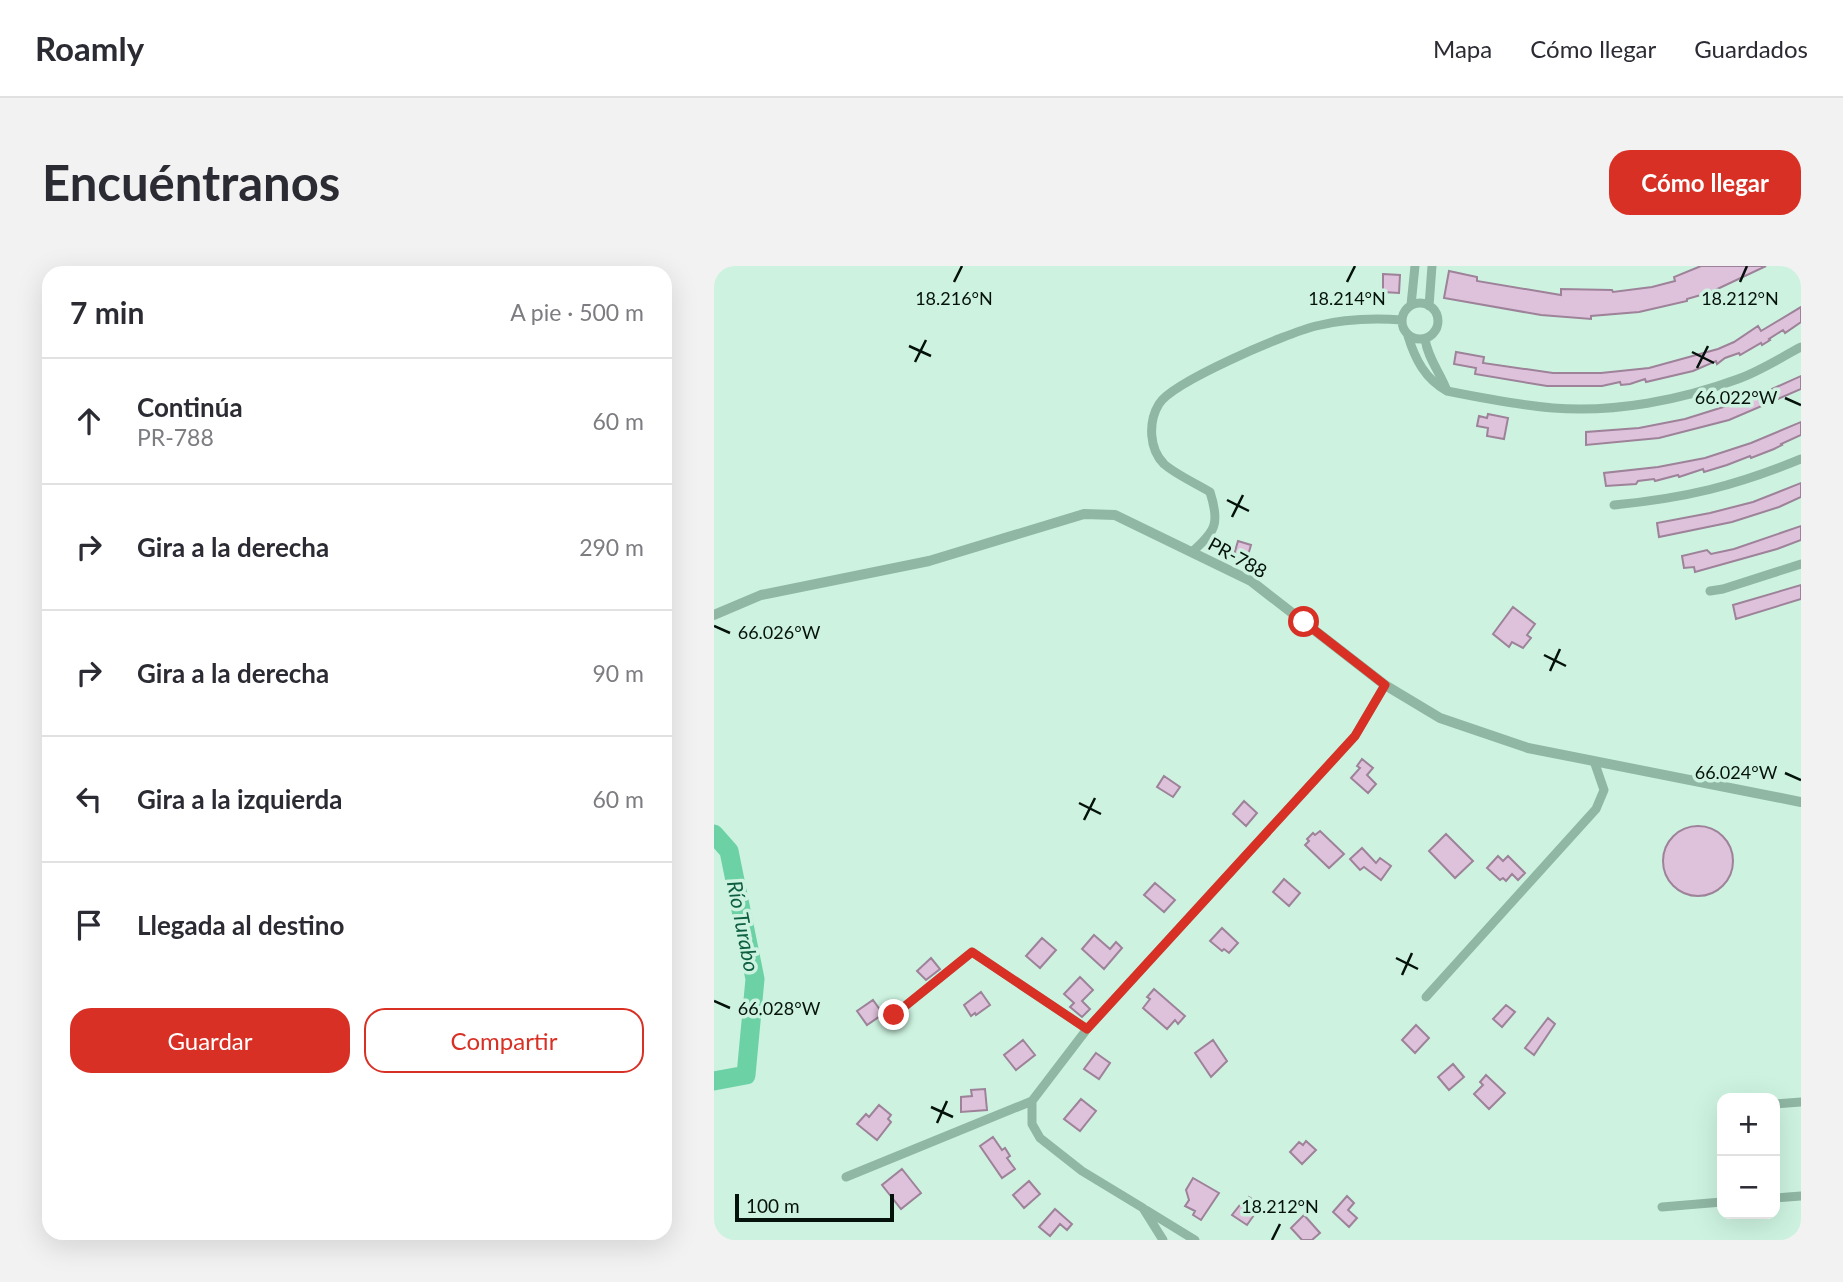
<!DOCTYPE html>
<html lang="es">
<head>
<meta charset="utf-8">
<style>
  :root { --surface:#fff; --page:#f2f2f3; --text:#2b2b33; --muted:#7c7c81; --line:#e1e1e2; --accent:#d93025 }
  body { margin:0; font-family:Lato,sans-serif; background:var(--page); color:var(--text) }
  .controls { position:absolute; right:21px; bottom:21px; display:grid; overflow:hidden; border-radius:14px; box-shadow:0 7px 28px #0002 }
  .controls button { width:63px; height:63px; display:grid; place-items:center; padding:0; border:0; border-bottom:2px solid var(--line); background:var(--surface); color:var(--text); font:35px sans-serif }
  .scale { position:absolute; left:21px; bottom:18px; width:159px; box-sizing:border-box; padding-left:7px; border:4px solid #05120c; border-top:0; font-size:19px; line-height:24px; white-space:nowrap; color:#05120c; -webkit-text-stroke:5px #cdf3e0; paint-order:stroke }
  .stop { position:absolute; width:21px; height:21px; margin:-16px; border:5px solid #d93025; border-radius:50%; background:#fff }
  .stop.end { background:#d93025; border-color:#fff; box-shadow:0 2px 7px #0008 }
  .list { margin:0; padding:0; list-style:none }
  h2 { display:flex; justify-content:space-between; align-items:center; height:91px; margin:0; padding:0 28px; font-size:30px }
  h2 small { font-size:23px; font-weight:400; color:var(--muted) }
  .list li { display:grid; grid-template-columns:46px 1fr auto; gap:21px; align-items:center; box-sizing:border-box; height:126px; padding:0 28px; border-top:2px solid var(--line) }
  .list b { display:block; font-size:26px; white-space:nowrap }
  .list p { margin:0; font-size:23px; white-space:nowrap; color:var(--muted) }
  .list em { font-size:23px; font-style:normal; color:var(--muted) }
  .actions { display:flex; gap:14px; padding:21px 28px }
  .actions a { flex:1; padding:16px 0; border:2px solid var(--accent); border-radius:21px; text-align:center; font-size:24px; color:var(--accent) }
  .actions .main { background:var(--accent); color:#fff }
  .icon { flex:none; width:38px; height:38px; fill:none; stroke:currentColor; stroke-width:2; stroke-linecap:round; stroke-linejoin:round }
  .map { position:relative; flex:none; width:1087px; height:974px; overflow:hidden; border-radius:21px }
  header { display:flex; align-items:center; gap:42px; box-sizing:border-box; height:98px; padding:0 35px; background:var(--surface); border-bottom:2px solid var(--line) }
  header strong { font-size:33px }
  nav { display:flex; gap:38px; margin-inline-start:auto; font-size:24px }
  .intro { display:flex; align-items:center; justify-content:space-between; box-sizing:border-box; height:168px; padding:0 42px }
  h1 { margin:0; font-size:49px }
  .button { padding:18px 32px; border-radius:21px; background:var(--accent); color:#fff; font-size:24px; font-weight:700 }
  main { display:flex; gap:42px; padding:0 42px }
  aside { flex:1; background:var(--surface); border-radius:21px; box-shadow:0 7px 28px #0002 }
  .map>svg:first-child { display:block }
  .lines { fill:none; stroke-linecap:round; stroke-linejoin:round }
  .river { stroke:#6dd1a6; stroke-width:19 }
  .building { fill:#dec1da; stroke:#9d8299; stroke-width:2 }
  .minor { stroke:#8fb7a3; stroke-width:9 }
  .tertiary { stroke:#8fb7a3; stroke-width:10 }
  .route { stroke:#d93025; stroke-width:9 }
  .ticks { fill:none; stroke:#05120c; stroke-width:2.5 }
  .labels { text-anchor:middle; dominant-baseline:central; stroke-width:7; stroke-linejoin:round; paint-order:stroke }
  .street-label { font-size:19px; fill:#05120c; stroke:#cdf3e0 }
  .water-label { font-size:21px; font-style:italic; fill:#0e5e42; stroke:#cdf3e0 }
  .ticks-label { font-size:18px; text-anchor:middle; fill:#05120c; stroke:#cdf3e0; stroke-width:7; stroke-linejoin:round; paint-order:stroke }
</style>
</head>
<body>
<header>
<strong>Roamly</strong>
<nav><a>Mapa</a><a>Cómo llegar</a><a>Guardados</a></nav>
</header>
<div class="intro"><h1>Encuéntranos</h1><a class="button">Cómo llegar</a></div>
<main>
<aside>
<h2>7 min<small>A pie · 500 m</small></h2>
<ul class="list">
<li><svg class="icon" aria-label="ahead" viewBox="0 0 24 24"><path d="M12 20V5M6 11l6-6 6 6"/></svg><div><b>Continúa</b><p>PR-788</p></div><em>60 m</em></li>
<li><svg class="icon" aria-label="right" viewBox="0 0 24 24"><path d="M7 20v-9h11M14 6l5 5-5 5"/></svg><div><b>Gira a la derecha</b></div><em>290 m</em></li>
<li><svg class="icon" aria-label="right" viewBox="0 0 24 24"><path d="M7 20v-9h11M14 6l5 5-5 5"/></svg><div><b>Gira a la derecha</b></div><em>90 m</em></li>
<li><svg class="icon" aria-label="left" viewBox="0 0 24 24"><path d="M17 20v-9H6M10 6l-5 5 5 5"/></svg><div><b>Gira a la izquierda</b></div><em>60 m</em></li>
<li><svg class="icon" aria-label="arrive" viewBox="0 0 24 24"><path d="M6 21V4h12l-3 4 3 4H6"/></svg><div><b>Llegada al destino</b></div></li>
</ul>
<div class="actions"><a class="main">Guardar</a><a>Compartir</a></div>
</aside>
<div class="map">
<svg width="1087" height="974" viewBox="0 0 1087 974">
  <rect width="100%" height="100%" fill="#cdf3e0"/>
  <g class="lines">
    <path class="river" d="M0,568L15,585L41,713L32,809L0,815"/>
  </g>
  <path class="building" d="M987,0H1052L997,26L973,33V35L925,46L877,50V53L827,49L730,32L735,5L763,11V15L847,29V23L898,24L899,26L938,21L961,15L960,11Z
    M669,8L686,9L685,27L669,26Z
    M1087,41V56L1071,67L1069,64L1055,73L1056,74L1048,79L1047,77L1026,89L1025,87L1011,92L1003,98L1002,95L979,105L932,116L931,113L916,118L907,119L906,116L888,120H833L761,108L762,102L740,98L742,86L770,91L769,97L839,107H887L935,102L1004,83L1020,76L1044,60L1047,65Z
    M1087,110V123L1015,154L945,172L872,179V166L925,162L971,153L1038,132Z
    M774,148L794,152L790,173L773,170L774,162L763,160L765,150L773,152Z
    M1087,156V169L1067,178L1068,179L1060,183L1037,192L1036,190L1013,199L990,206L989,203L965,211L964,209L941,215L940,213L924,215L922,218L892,220L890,207L944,201L991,192L1037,177Z
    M1087,217V231L1065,241L1018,256L945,271L943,257L996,247L1039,236Z
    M1087,260V274L1063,283L981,306L980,301L970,302L968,290L993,284L997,288L1020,283Z
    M524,275L537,279L532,296L519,292Z
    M1087,319V333L1022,353L1019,339Z
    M799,341L821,358L813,369L817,372L809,382L798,376L795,381L779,368Z
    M648,493L659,502L653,509L662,518L654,527L637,512L646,502L643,500Z
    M450,510L466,521L459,531L443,521Z
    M530,535L543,547L532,560L519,548Z
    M949 595a35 35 0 1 1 70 0a35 35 0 1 1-70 0Z
    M606,565L630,588L615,602L591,579L595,575L593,573L599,567L601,569Z
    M732,568L759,595L741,612L715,585Z
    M648,582L662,597L666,592L677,600L667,614L650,601L646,604L636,593Z
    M784,590L789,595L794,590L811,607L804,614L798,608L792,615L789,612L786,614L773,602Z
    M570,613L586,627L575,640L559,626Z
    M441,617L461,634L450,646L430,629Z
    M508,662L524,677L515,687L510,683L508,685L496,675Z
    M380,669L396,683L402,676L408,682L390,703L368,683Z
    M328,672L342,684L326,702L312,690Z
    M217,692L226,703L212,714L203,705Z
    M366,711L379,724L368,735L376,743L368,751L356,741L360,737L350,728Z
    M440,723L471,750L464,758L461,754L453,763L429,742L436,733L433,731Z
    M267,726L276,739L262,749L261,747L257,750L250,739Z
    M159,734L169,748L153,759L143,745Z
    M792,739L801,746L788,761L779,753Z
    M834,752L841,758L820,789L811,782Z
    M702,759L715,772L701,787L688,774Z
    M309,774L321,789L302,804L290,789Z
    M499,774L513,795L497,811L481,787Z
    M382,787L396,797L385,813L370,803Z
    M739,798L750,811L735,824L724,811Z
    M772,809L791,827L775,843L760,828L769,819L766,816Z
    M271,823L273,844L247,846V831L258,830L257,824Z
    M367,833L382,845L366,865L350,853Z
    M165,839L177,849L174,853L177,856L163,874L143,858L152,848L155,851Z
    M279,871L288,884L291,882L296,890L293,892L301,903L288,912L266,880Z
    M592,875L602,884L588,898L576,886L585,876L589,879Z
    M188,903L207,927L187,943L168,919Z
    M479,912L505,927L487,954L479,949L481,945L471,940L475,934L472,924Z
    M315,915L326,928L310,942L299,929Z
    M633,930L640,937L634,944L643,952L635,961L619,946Z
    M535,931L547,939L533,959L518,949L529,935L531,937Z
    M341,943L358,958L353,964L346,958L336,970L325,961Z
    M590,949L606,967L598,974H588L577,962Z"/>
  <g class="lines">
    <path class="minor" d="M688 55a18 18 0 1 1 36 0a18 18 0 1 1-36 0Z
      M697,39L701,0
      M715,40L718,0
      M694,70C701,93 711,113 733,125C726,106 714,93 711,73
      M733,125C768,132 803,139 839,142C901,147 967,134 1024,113C1046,105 1066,92 1087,81
      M900,239C972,232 1021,220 1087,193
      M478,286C502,265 506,257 496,226C483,218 461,208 450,198C435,183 434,156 445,138C458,116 573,67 602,60C630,53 659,52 688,54
      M996,325L1009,323L1087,298
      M712,731L882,543L890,524L880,495
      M180,749L258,686L373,763
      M1061,838L1087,836
      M132,911L318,835
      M1061,932L1087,930
      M948,941L1008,936
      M432,944L481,974
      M449,974L429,942L368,905L326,872L318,858V835L373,763L641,470L671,419"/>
    <path class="tertiary" d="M0,349L47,329L215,295L370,248L401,249L537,315L671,419L726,452L814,482L1087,536"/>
  </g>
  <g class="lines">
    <path class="route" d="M180,749L258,686L373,763L641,470L671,419L590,356"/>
  </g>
  <path class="ticks" d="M240,16L248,0M633,16L641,0M1026,16L1033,0M195,80L217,90M978,86L1000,97M201,96L212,74M983,102L994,80M1071,132L1087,139M513,234L535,245M518,251L529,229M0,360L16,367M830,389L852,400M836,405L846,383M1071,507L1087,514M365,537L387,548M370,554L381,532M682,692L704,703M688,709L698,687M0,735L16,742M217,841L239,851M223,857L233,835M558,974L566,958"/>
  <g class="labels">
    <g class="street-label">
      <text transform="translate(524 291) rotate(29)">PR-788</text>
    </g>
    <g class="water-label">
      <text transform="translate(30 660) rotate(79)">Río Turabo</text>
    </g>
  </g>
  <g class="ticks-label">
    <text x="240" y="39">18.216°N</text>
    <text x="633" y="39">18.214°N</text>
    <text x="1026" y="39">18.212°N</text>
    <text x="1022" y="138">66.022°W</text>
    <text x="65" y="373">66.026°W</text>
    <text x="1022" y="513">66.024°W</text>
    <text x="65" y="749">66.028°W</text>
    <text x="566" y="947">18.212°N</text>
  </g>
</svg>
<div class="controls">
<button>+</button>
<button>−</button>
</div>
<div class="scale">100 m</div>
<div class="stop" style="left:590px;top:356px"></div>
<div class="stop end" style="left:180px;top:749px"></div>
</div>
</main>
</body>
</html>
